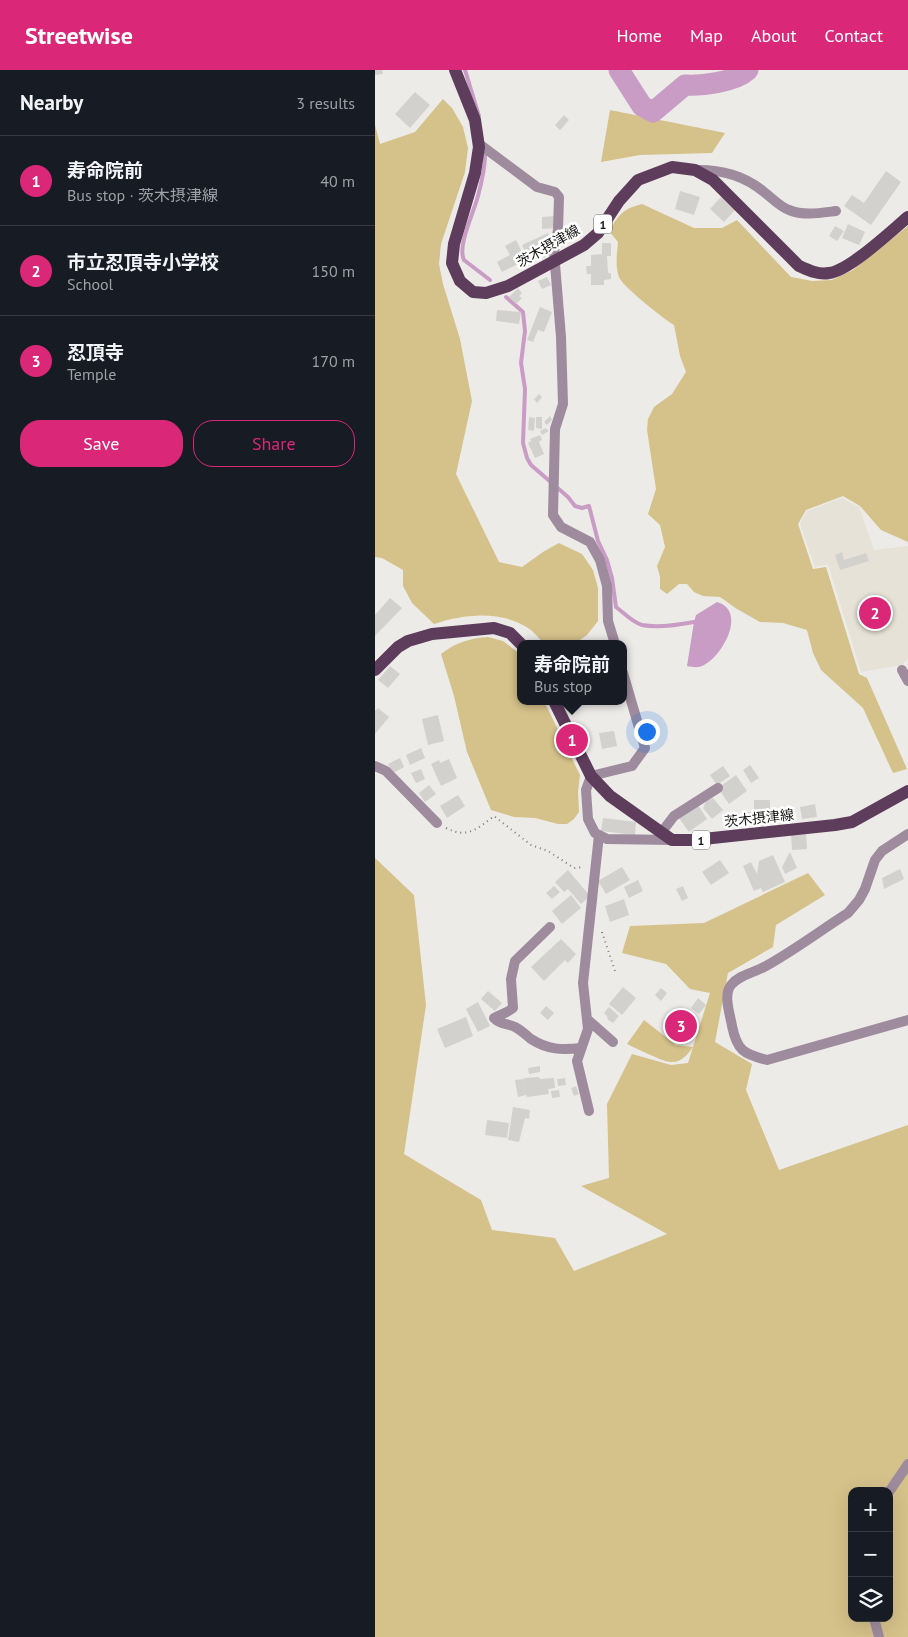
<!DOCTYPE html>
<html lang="en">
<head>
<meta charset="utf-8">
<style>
  :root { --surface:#171b24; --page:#20242c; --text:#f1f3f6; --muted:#9ea1a6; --line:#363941; --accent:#db2777 }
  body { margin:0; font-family:"PT Sans","Noto Sans JP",sans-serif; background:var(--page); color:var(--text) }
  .controls { position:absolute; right:15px; bottom:15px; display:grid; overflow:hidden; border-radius:10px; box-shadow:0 5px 20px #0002 }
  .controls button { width:45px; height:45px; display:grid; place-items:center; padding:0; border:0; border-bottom:1px solid var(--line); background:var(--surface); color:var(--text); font:25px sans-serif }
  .you { position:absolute; left:271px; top:661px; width:18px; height:18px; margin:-12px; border:4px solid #fff; border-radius:50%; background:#1a73e8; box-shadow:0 0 0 8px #1a73e833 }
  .badge { display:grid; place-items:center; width:32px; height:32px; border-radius:50%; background:var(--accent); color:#fff; font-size:16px; font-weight:700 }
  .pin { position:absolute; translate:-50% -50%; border:2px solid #fff; box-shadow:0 1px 5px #0006 }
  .popup { position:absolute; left:142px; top:570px; width:110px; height:65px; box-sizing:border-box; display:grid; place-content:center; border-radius:10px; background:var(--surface); filter:drop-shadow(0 1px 4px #0005); font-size:16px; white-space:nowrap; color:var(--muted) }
  .popup b { font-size:19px; color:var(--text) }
  .popup::after { content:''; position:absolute; left:50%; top:100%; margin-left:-10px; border:10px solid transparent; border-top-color:var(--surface) }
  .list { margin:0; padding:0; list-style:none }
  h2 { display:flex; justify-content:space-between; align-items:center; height:65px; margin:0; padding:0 20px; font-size:21px }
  h2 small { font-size:16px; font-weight:400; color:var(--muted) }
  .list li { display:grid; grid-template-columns:32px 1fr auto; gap:15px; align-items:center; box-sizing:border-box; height:90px; padding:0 20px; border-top:1px solid var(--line) }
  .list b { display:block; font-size:19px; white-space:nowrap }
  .list p { margin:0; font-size:16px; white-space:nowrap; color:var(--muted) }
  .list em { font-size:16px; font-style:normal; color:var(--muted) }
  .actions { display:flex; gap:10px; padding:15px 20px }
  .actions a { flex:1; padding:11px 0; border:1px solid var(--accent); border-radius:20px; text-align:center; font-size:18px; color:var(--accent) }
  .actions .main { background:var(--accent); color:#fff }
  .icon { flex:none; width:28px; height:28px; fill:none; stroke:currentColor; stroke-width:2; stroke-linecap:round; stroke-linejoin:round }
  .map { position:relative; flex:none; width:533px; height:1567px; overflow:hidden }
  header { display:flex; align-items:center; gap:30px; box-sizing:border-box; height:70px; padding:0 25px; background:var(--accent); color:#fff }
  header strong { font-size:24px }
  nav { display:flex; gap:28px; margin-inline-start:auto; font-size:18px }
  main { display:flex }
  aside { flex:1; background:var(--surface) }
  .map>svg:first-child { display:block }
  .built { fill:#e6e2d7 }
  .green { fill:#d5c18a; fill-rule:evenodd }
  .water { fill:#c99cc6 }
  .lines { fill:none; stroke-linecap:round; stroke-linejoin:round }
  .stream { stroke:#c99cc6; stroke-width:4 }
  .river { stroke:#c99cc6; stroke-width:21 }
  .building { fill:#d2d1cd }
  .path { stroke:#7c7b79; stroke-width:2; stroke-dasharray:1 4; stroke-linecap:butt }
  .minor { stroke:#9e8b9d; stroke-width:10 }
  .primary { stroke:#5e3c5c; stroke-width:12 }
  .labels { text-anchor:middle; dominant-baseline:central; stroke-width:5; stroke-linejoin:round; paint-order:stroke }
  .shield { fill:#fff; stroke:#5a5a59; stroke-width:1 }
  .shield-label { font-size:12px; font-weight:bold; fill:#141412 }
  .street-label { font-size:14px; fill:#141412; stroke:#fff }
</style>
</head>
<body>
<header>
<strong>Streetwise</strong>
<nav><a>Home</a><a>Map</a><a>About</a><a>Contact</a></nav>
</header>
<main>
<aside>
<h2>Nearby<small>3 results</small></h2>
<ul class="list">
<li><span class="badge">1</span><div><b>寿命院前</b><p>Bus stop · 茨木摂津線</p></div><em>40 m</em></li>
<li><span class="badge">2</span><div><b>市立忍頂寺小学校</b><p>School</p></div><em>150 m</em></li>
<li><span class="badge">3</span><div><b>忍頂寺</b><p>Temple</p></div><em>170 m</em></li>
</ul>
<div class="actions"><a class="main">Save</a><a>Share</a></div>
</aside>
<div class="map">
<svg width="533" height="1567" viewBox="0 0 533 1567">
  <rect width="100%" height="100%" fill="#edebe8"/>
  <path class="built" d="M467,428L484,437L499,480L533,476V589L527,595L486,602L453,494L440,497L425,454L432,441Z"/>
  <path class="green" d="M68,29L77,38L88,57L93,78L90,102L66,174L64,194L68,214L85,269L97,331L81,404L124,492L147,497L168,482L184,473L207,484L218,500L223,518V551L212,565L199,574H169C164,568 159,562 153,558C125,540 89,544 59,554L37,533L28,516V500L7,488L0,487V55L5,74L40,62Z
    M235,40L350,63L337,83L265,85L226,92Z
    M267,134L319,158H347L362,150L416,207L437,211L457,210L478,200L533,156V472L506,460L485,436L468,426L431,440L423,454L438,499L451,497L484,604L492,608L532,699L518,703L488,638L446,600L438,583L432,560L408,553L385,552L362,539L345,527L328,526L319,522L312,514H304L292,524L285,519V507L282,496L290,477L285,455L273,444L281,419L272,360L273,349L279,337L297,324L311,302L305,286L299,255C289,249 248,217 244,207C240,196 242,183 243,172L234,161C244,145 247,139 267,134Z
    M113,567L128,571L145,584L146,631H169L205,705L203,722L204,742L199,749L192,754H183L160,748L139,747L116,740L92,682L79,626L66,584C80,573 95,568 113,567Z
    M0,788L39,825L51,935L29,1084L106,1130L117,1160L180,1168L199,1201L292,1164L206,1116L234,1108L232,1034L257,984L296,995L313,993L335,923L315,919L291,894L247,883L255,856L329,853L433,803L450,825L401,855L398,877L353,903L340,972L377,994L371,1020L404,1100L533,1055V1567H0ZM477,1421H514V1548H477Z
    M269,950L301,975L318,977C313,984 306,993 296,992C288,992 261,978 252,974Z"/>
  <path class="water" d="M342,532C373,541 347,588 327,596C323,598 317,597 312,596L319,552L321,545Z"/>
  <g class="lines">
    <path class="stream" d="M90,0L104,46
      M110,80C111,95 107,111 103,126C99,142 82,176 89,190L115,210
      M131,227L148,242L150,261L146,293L150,319L148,373L152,388L156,395L193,427L200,436L207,438L214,436L223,471L232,490L237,508L241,537C249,543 257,552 267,555C283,558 303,555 319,552"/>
    <path class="river" d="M244,0L267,36L278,42L310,15C327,16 360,12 373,0"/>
  </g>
  <path class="building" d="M0,0H7L8,4L0,5Z
    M40,22L55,35L35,58L20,44Z
    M189,45L194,50L185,60L180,55Z
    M511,101L526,112L496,155L469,136L477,125L489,133Z
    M305,121L325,127L319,145L300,139Z
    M346,127L360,140L349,152L335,139Z
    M181,146L182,158L167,159V147Z
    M473,154L490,162L484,175L467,168Z
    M460,156L469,161L462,171L454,166Z
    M173,163L178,176L176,184L169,188L167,184L154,190L147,175Z
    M141,170L151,190L127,202L122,192L135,185L130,176Z
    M227,173H236V186H232L233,203H236V209L229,210V215H216V204H212L211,196H216V185L227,184Z
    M172,207L176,215L167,219L163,211Z
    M143,218L147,223L144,226L147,228L141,234L134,227Z
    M165,237L177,242L169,262L163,260L158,272L152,270Z
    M122,240L146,242L144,254L121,251Z
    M164,324L167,327L162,333L159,329Z
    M175,346L177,350L172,355L169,352Z
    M154,347L160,348L159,361L153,360Z
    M161,347H167V359L161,358Z
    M171,358L174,361L167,365L165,361Z
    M165,365L167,370L164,372L169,384L160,388L153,373L156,371L155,369Z
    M467,482L469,490L491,483L494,491L465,500L460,485Z
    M15,528L27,538L0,566V545Z
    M15,596L25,604L13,618L3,610Z
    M3,638L14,647L0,664V641Z
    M63,645L69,671L53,675L47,649Z
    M239,661L242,676L227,679L224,663Z
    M46,678L50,688L35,695L31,685Z
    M25,688L29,697L18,703L13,694Z
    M74,689L82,708L66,716L56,694L64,690L65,693Z
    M375,695L384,708L376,713L368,700Z
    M348,696L355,706L342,715L335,705Z
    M46,699L50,709L41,713L36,703Z
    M361,705L372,721L354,734L343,718Z
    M54,715L61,724L50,732L44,723Z
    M83,725L90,736L72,748L65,736Z
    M338,728L348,740L337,749L328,738L331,731Z
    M379,730H395V743L391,742V754H373V742H379Z
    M440,734L442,747L427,749L425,737Z
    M323,735L332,749L314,762L304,748Z
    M228,748L261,752L260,765L226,761Z
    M431,764L432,779L417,780L416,765Z
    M415,782L422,798L410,804L407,797Z
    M398,785L410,812L388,822L386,818L379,821L368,796L376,792L382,804L384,791Z
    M345,790L354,803L336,815L327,802Z
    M247,797L255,810L231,824L223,811Z
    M525,799L529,809L509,819L507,808Z
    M193,800L215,826L206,834L193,819L189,822L180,812Z
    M263,810L268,821L254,828L249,817Z
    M179,816L185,822L177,829L171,823Z
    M308,816L313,828L307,831L301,819Z
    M196,825L206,838L187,854L177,841Z
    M249,829L254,845L235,852L230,836Z
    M186,869L201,884L193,893L190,890L169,911L156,897Z
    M248,917L261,928L247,945L234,934Z
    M286,918L292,923L286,931L280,925Z
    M113,921L127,933L120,941L106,929Z
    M323,928L331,935L324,944L316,938Z
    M103,932L115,956L103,962L91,939Z
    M171,936L179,943L173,950L165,943Z
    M234,937L244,946L238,953L233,950L232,946L229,943Z
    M304,941L321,955L308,971L291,957Z
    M91,947L98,966L70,978L62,959Z
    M165,996V1002L154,1004L153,998Z
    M164,1007L165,1009L179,1008L180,1018L173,1019L174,1024L152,1027L151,1025L143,1027L140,1010L149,1009L151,1018L149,1008Z
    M190,1008L191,1015L183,1016L182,1009Z
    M201,1016L204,1024L199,1026L196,1018Z
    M184,1020L185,1027L177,1028L176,1021Z
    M138,1037L155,1040L154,1049L150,1048L144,1072L133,1070Z
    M112,1050L134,1053L132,1068L110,1065Z"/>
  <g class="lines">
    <path class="path" d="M71,758C92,769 102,759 119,746L156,775L173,781L199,798L209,797
      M227,862L240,901"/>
    <path class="minor" d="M103,73L162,117L180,122L184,127L183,160L179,182L186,267L188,334L180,359L178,445L186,457L215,472L225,490L232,516L233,551L240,574
      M320,100C345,99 370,106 389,122C397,128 405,137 414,140C429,146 445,143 461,141
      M527,600L533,611
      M248,603L270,678L257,696L216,706L211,720L213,749L220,763L232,769L297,770
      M0,696L11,701L62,753
      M286,763L299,746L343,718
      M533,764L507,781L500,790L490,819L484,830L473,843C446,860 417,882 389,897C378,903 364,905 356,915C348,925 355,944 357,956C362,980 368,984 392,990L533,950
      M175,857L140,891L136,909L138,938C132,943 126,944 119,948C125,955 132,953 140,957C146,960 151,965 156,969C173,980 187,980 206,978
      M212,949L238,972
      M214,1041L202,991L213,959L208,913L224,765
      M514,1422L533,1394
      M499,1548L504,1567"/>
    <path class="primary" d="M80,0L100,50L104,77L100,103L79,174L77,193L85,211L98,222L111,223L133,216L209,175L223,163L244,131L263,110L297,97L320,100L338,110L424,196C433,200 443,205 454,203C474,201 516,161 533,147
      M0,600L23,577L33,571L57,564L119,558L135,563L146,574
      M179,631L216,706L235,726L297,770H319L460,755L477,752L533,721"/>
  </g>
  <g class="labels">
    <g class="shield">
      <rect x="219" y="144.5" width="18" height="19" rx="4"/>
      <rect x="317" y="760.5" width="18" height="19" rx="4"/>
    </g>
    <g class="shield-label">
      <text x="228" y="154">1</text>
      <text x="326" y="770">1</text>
    </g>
    <g class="street-label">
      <text transform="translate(173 176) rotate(-30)">茨木摂津線</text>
      <text transform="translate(384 748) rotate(-6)">茨木摂津線</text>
    </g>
  </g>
</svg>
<div class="controls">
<button>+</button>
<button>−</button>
<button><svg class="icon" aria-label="layers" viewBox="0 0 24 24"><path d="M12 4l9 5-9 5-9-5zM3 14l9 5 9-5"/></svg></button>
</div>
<div class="you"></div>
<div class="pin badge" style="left:197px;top:670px">1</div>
<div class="popup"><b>寿命院前</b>Bus stop</div>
<div class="pin badge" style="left:500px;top:543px">2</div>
<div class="pin badge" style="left:306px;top:956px">3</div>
</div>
</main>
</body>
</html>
